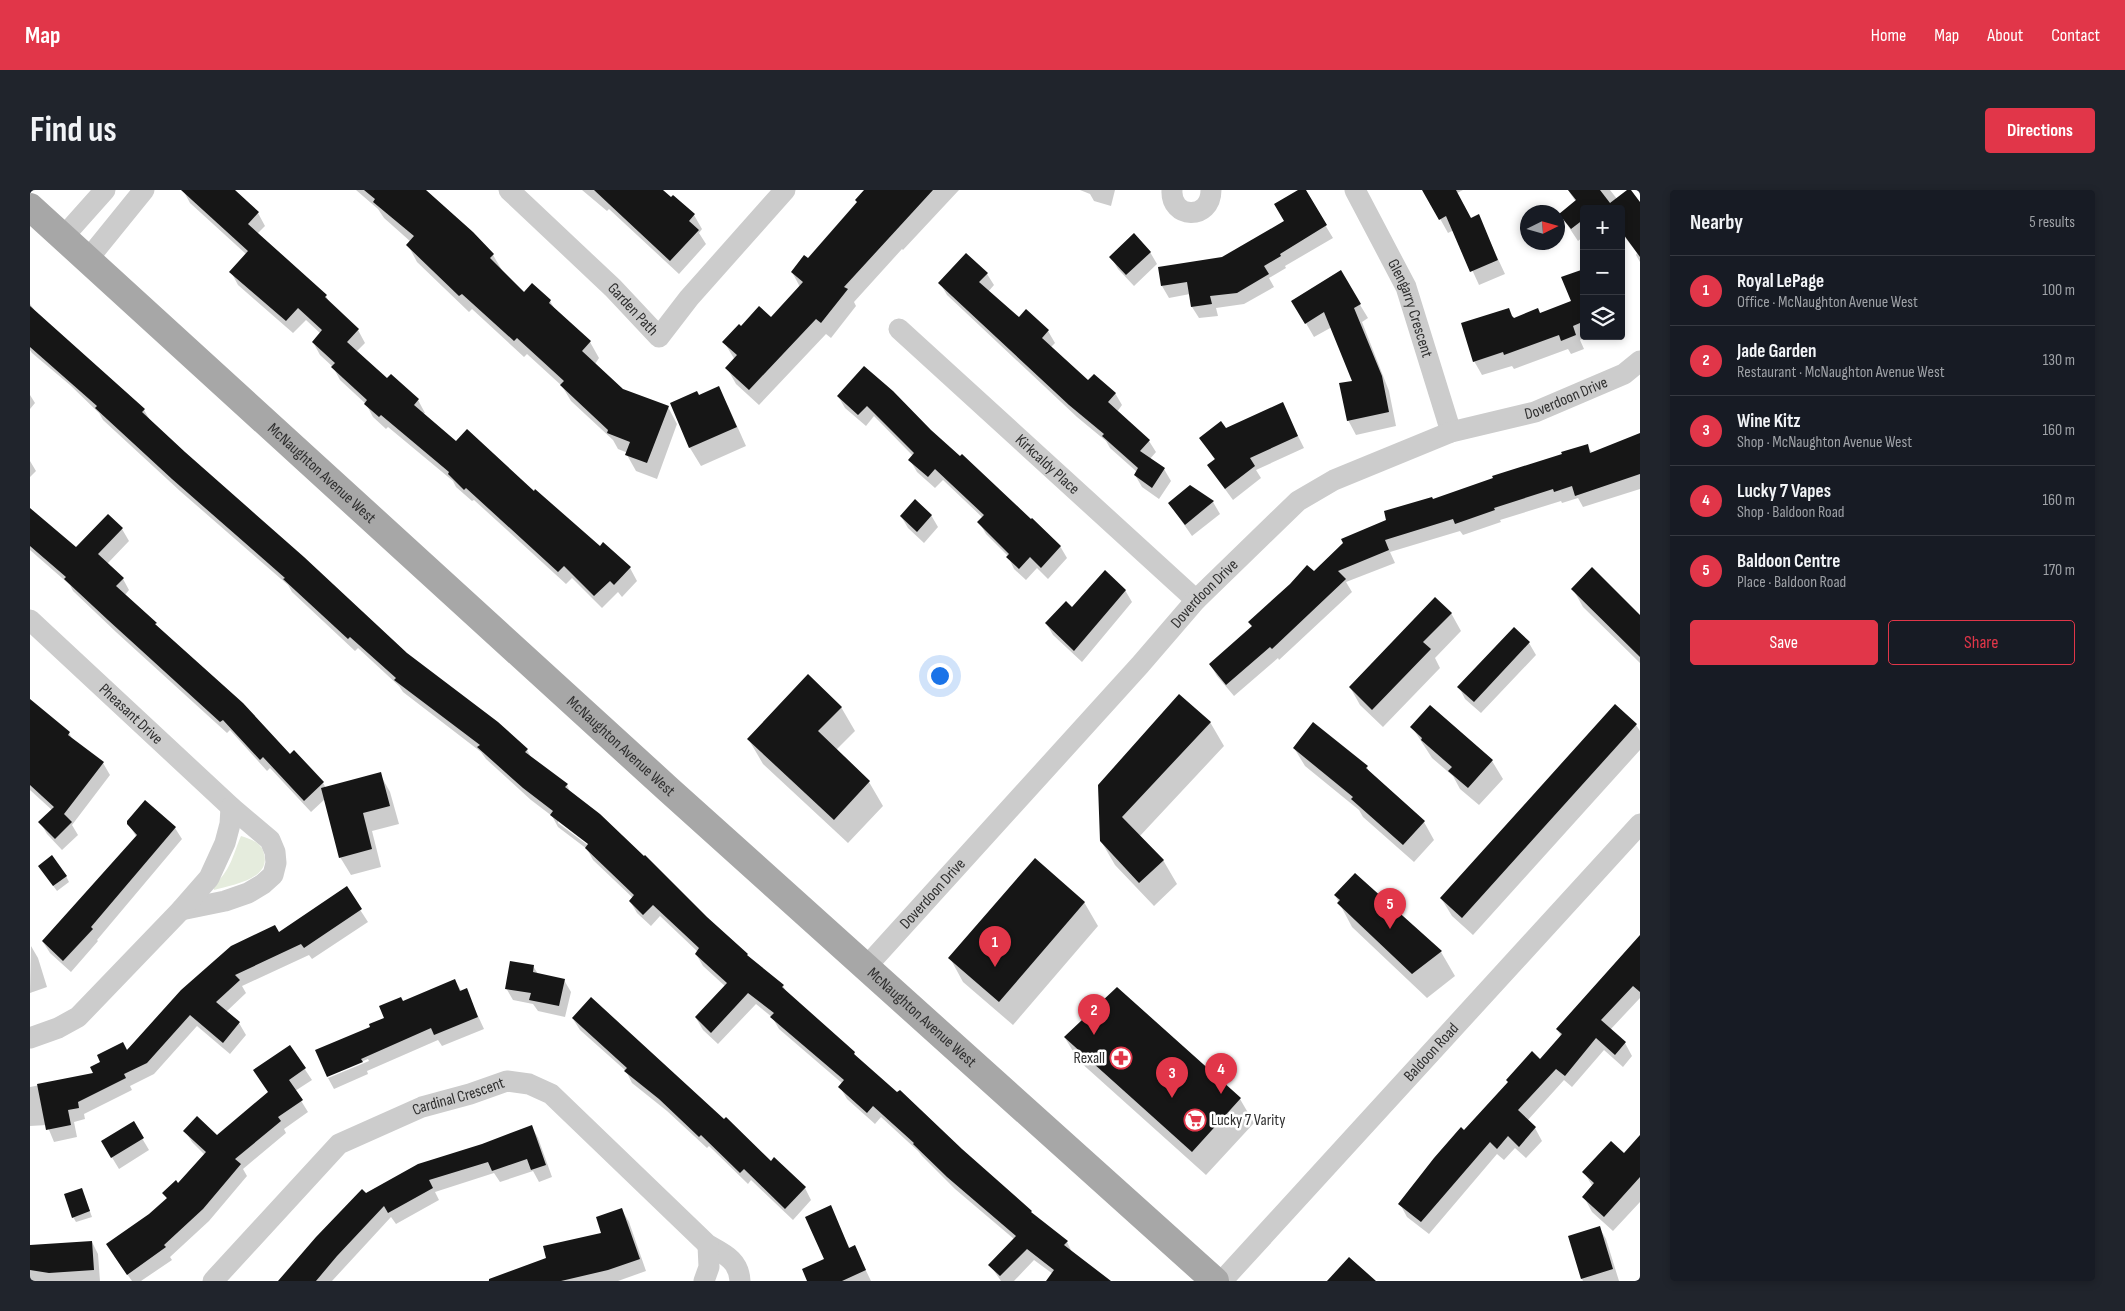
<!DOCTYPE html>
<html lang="en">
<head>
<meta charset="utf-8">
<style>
  :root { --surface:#171b24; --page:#20242c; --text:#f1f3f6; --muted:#9ea1a6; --line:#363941; --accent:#e13649 }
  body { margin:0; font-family:"Sofia Sans Condensed",sans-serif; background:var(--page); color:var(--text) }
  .controls { position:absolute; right:15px; top:15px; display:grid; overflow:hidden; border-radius:5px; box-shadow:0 2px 8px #0003 }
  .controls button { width:45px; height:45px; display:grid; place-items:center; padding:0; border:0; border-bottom:1px solid var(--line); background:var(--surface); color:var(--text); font:25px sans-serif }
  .compass { position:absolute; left:1490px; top:15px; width:45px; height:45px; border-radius:50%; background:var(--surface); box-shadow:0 2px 8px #0003; rotate:85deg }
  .you { position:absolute; left:909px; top:485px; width:18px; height:18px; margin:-12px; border:4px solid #fff; border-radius:50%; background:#1a73e8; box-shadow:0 0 0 8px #1a73e833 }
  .badge { display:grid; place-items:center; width:32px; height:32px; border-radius:50%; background:var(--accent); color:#fff; font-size:16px; font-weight:700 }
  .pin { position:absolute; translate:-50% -41px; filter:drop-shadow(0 1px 2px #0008) }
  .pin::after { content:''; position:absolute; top:26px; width:18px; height:15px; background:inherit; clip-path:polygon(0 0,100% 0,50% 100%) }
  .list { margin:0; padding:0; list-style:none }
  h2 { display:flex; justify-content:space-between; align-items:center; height:65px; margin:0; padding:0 20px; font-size:21px }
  h2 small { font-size:16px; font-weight:400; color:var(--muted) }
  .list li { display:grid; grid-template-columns:32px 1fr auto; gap:15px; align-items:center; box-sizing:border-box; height:70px; padding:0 20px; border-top:1px solid var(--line) }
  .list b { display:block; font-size:19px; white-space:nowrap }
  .list p { margin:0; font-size:16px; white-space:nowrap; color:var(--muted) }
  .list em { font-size:16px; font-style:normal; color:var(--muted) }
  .actions { display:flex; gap:10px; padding:15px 20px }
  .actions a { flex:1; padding:11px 0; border:1px solid var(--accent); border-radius:5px; text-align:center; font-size:18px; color:var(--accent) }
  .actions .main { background:var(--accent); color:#fff }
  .icon { flex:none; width:28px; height:28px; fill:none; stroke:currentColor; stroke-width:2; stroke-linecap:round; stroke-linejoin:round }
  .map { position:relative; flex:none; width:1610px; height:1091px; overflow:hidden; border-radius:5px }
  header { display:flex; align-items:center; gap:30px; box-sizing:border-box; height:70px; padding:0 25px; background:var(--accent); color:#fff }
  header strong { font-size:24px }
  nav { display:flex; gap:28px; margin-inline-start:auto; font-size:18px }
  .intro { display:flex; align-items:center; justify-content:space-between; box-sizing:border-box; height:120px; padding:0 30px }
  h1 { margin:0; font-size:35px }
  .button { padding:12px 22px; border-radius:5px; background:var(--accent); color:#fff; font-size:18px; font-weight:700 }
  main { display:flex; gap:30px; padding:0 30px }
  aside { flex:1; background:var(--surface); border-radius:5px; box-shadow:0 2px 8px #0003 }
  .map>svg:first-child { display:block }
  .green { fill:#e5ecdd }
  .shadow { fill:#0003; fill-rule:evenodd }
  .building { fill:#161616 }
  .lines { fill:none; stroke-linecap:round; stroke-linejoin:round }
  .minor { stroke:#ccc; stroke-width:21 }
  .major { stroke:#a7a7a7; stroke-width:28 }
  .labels { text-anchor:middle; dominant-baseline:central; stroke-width:5; stroke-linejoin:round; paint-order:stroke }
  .street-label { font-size:16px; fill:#2f2f2f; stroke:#fff }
  .poi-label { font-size:16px; fill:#2f2f2f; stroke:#fff; text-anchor:end }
</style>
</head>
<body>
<header>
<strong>Map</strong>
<nav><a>Home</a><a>Map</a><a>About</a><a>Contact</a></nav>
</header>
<div class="intro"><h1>Find us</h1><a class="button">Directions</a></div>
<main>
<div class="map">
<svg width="1610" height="1091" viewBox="0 0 1610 1091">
  <rect width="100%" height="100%" fill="#fff"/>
  <path class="green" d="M211,646C221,649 232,653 234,664C241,689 202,695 184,700L183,696C201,680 202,667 211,646Z"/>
  <path class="shadow" d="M153,0H203L228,23L235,36L227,44L296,106L301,115L328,140L335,153L326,162L357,190L388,210L395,223L393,224L427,253L504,303L570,358L573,354L600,378L607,391L592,407L588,402L572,418L542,388L536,394L444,310L442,311L426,297L423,291L358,237L356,239L343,227L336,214L310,190L303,177L290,165L283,152L291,144L276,130L263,143L208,95L201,82L216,64L160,13Z
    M326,0H392L463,65L473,82L495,103L520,111L526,121L560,152L569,168L565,174L592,200L638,217L647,234L627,289L606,281L597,265L598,263L588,259L583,250L541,211L532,196L497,164L494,167L442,119L439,122L387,72L378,55L381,52L354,28L348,19Z
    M552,0H631L641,9L644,6L664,25L672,39L669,43L676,54L649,84L579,19L577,21Z
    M836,0H929L873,60L872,59L824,112L826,116L801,148L796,144L729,215L706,194L697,178L705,170L694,152L711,138L741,129L770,97L762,82L778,70L828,13Z
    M1050,0H1085L1081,16L1064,11L1060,4Z
    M1271,0H1274L1303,48L1255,76L1256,78L1239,88L1244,97L1214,114L1186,118L1188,126L1169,128L1162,117L1160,104L1139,108L1132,96L1192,68L1256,31Z
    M1394,0H1433L1427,3L1441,29L1448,26L1475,84L1449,95L1424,40L1418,43Z
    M1538,0H1580L1587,9L1600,0L1610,14V72L1606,65L1607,63L1591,42V19H1554V46L1548,51L1530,24L1546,12Z
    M1120,62L1127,74L1104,96L1088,79L1081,67Z
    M1554,80V146H1561L1550,150L1554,159L1541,164L1538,159L1484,179L1482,176L1452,185L1444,171L1478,119L1484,129L1510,124L1542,111Z
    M1310,82L1338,128L1332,132L1359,201L1366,236L1326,245L1318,230L1324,191L1302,137L1284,147L1263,111Z
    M957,84L964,95L958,102L989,129L1018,141L1025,153L1020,158L1059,192L1085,203L1092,215L1087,222L1119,251L1126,262L1120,269L1134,279L1141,291L1129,309L1112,297L1105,285L1107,282L1080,258L1076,251L1047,227L917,105L910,93Z
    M0,114L9,126L114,220L121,232L376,464L497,560L502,569L537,595L541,604L720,769L753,796L758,804L824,863L828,870L867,904L870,901L898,927L931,960L1004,1026L1037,1052L1043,1064L1076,1091H1018L1023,1084L1004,1070L984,1091H971L960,1075L984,1049L925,999L892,966L888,961L851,927L845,934L817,909L810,897L813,894L749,839L742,827L726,814L688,854L673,840L666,828L696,797L673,776L666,764L668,762L630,726L621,736L607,723L600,711L603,708L563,670L557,659L528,637L522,626L501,610L456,569L451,562L373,502L369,496L328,458L325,461L262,402L258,395L150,301L73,230L69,223L40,195L2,163L0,160ZM528,630L564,657L563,659L528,633Z
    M1591,122L1595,132L1591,134Z
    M834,178L901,241L1030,356L1037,368L1018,389L1007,378L996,390L984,379L978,366L956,344L949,332L953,328L913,290L905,298L887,282L880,270L883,266L844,226L836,236L815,218L808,206Z
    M688,198L698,216L716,256L671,276L660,258L641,213L669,206Z
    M0,205L5,213L0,219Z
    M1252,214L1274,258L1226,280L1231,288L1203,310L1178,276L1185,270L1171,248L1196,240Z
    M1610,244V299L1553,317L1548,308L1532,313L1531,311L1470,330L1471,332L1433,345L1430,341L1360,362L1365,373L1316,392L1322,402L1249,470L1248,468L1204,506L1187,486L1180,474L1223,438L1219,432L1284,383L1403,310L1533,265L1557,255L1562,263Z
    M0,271L6,281L0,287Z
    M1160,297L1183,312L1190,324L1162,346L1139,313Z
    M0,319L46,359L78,326L92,339L99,351L77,374L93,389L99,400L95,405L260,566L293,593L296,598L350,584L360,602L369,634L342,641L351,677L321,685L310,667L295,609L281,622L240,578L237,581L200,540L197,543L86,442L43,401L40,395L0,360Z
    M901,325L908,337L894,353L878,338L871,326Z
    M1543,399L1610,426V473L1553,417Z
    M1095,400L1102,412L1052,472L1023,445L1016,433L1042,418Z
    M1421,423L1431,441L1405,468L1410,478L1353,537L1330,515L1320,497Z
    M1484,438L1499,453L1506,465L1451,523L1435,509L1429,497Z
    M0,511L39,543L43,550L73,573L80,585L42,635L48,645L32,660L17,644L10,632L22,620L0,600Z
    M1585,516L1606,535L1610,541V560L1443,745L1422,726L1411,708Z
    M811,517L825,541L806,560L839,592L853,616L818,653L733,574L719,550Z
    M1180,532L1194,556L1109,647L1133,670L1147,694L1124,716L1085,675L1071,651L1070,596Z
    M1382,537L1462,571L1473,589L1449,615L1430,599L1423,586L1402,568Z
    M1264,558L1337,577L1340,584L1394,632L1404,650L1384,672L1333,627L1329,620L1275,576Z
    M98,633L145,638L152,649L67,750L68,751L41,782L20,763L13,752L107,648Z
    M13,682L36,686L39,692L27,701Z
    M1325,685L1411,762L1425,786L1397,808L1322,737L1305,705Z
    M316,698L338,732L282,769L279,765L212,796L216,803L196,822L209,833L216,845L200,864L167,836L124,884L100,896L102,900L54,924L55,929L44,932L47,947L24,952L17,935L0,936V897L65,884L249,744Z
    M1054,712L1068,736L983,835L933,792L920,768Z
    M1610,752V808L1580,840L1595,853L1602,866L1593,877L1574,860L1542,897L1534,890L1497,931L1505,938L1512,951L1496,968L1485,958L1474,970L1467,964L1399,1044L1377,1027L1370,1014L1434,942L1510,871L1531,846L1527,839Z
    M1,756L8,768L17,797L0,803Z
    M503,776L508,784L534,790L541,802L535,827L508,821L503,814L483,810L476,798Z
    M425,791L432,802H437L454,839L412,856L408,850L337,881L338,884L304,899L298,888L339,871L338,869L297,886L342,838L356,829L373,812Z
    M543,829L775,998L781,1010L763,1030L721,990L718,994L679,956L677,958L637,921L602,893L596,881L550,840Z
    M1035,848L1210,909L1224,933L1176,985L1049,871Z
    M260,857L282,890L265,901L278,922L254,939L256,943L213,979L217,986L179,1031L140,1067L142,1070L111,1091H102L84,1066L137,1009L134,1003L148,995L175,965L162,952L155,941L187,947L239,903Z
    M103,933L119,960L89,979L72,951Z
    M502,937L508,948L522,987L509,992L503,981L470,992L464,983L405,1002L409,1010L366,1034L361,1027L302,1091H249L336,1004L453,955Z
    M1610,947V1012L1583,1041L1562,1022L1554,1007L1563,997L1554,982L1594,964Z
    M54,1005L62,1027L46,1032L43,1027Z
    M800,1017L820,1059L824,1056L841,1091H779L796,1069Z
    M592,1020L599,1032L616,1081L588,1091H457L517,1069L573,1044Z
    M1569,1037L1576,1049L1589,1091H1553L1552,1089Z
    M62,1052L68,1064L70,1091H0V1056Z"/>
  <path class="building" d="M151,0H205L229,22L218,34L297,105L295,107L329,139L317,152L357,188L361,184L389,209L384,215L426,251L437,239L504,301L505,299L570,356L573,352L601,377L584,395L580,391L564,406L534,376L528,382L436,298L434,300L418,284L419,282L351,225L349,227L334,214L337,210L301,177L305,173L282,152L292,140L268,118L256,131L199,82L218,61Z
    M334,0H396L443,42L464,64L460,68L494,102L502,93L521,110L519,113L561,151L552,161L593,199L639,216L617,273L595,265L600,252L577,243L578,240L530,195L534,191L487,148L484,151L432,104L429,106L376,55L384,46L343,12L345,9Z
    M564,0H633L641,7L643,5L665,24L659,31L669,40L640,71Z
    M834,0H903L814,97L818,99L791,133L786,129L719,200L695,178L707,165L692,152L709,134L711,136L729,116L741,127L773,92L761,82L774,65L778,68L827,12L825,10Z
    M1268,0H1276L1297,35L1250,64L1251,66L1234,76L1239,84L1207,103L1180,106L1182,114L1161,117L1157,92L1131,96L1128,77L1192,67L1254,31L1244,14Z
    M1392,0H1426L1441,28L1449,24L1468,70L1440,82L1416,26L1409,30Z
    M1538,0H1570L1580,13L1597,0H1601L1610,12V67L1591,41V19H1554V29L1541,39L1529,24L1546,10Z
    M1104,43L1121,62L1096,85L1079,67Z
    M936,63L958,83L949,92L989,127L996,119L1019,140L1012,148L1058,190L1064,184L1086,203L1078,212L1120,250L1110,261L1135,278L1122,298L1104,285L1108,278L1072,246L1074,244L1039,215L908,93Z
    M1554,79V141L1550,133L1543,136L1546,145L1531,151L1529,145L1474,165L1473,162L1443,172L1431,133L1479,118L1482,126L1484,128L1508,118L1510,123L1541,111L1531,87Z
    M1311,80L1331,114L1324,118L1352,186L1359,222L1317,231L1309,193L1322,191L1294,122L1275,134L1261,111Z
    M0,116L115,219L112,222L155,262L274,367L377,463L468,532L498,559L495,562L538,594L535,597L570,624L614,666L615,665L677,727L718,764L717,765L754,795L752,797L825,862L824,864L867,902L870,900L932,959L1002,1021L1001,1022L1038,1051L1034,1055L1081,1091H1016L1024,1080L997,1059L970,1086L958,1075L986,1046L917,987L883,954L884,953L843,916L837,923L808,897L814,890L740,827L744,823L718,803L681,843L665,827L697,793L665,764L669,758L623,715L613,725L599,711L604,705L555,658L558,654L520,625L523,621L493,598L447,557L450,555L364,490L366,488L320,447L318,449L253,389L255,388L142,289L65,218L67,216L0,157Z
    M834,176L863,201L901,240L930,266L932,264L1001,329L1002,328L1031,356L1011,378L1000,367L989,379L976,367L979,364L947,332L954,325L905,279L898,287L878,270L884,263L837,216L828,225L807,206Z
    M689,196L707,237L659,258L640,213L667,201L669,205Z
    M1253,212L1268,246L1220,268L1225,276L1195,299L1177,275L1185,269L1169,248L1191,231L1196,238Z
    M1610,243V284L1545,306L1542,296L1524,302L1523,299L1464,318L1465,320L1425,334L1423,329L1355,350L1359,360L1308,381L1316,389L1242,459L1240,457L1196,495L1179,474L1222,436L1218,432L1260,394L1277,375L1284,381L1313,353L1311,349L1356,330L1354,321L1402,307L1403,309L1463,288L1462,286L1532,264L1531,262L1558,254L1560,263Z
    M1160,295L1184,311L1155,335L1138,313Z
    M885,309L902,325L887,342L870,326Z
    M0,318L46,357L78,324L93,338L68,364L94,388L86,396L127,433L125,434L213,513L260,564L264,560L294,592L274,611L233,567L230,570L193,530L190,532L78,430L34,389L36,387L0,356Z
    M1562,377L1610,425V467L1541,399Z
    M1075,380L1096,400L1044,461L1015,433L1036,411L1042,417Z
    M1405,407L1422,423L1393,452L1401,459L1342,520L1319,497Z
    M1484,437L1500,452L1444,512L1427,497Z
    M778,484L812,517L788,541L840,591L804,630L717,549Z
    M1149,504L1181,532L1092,627L1134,670L1109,693L1070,651L1068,595Z
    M0,509L40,542L38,545L74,572L34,624L42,632L25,649L8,632L24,617L0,595Z
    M1585,514L1607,534L1432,728L1410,708Z
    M1400,515L1463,570L1438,598L1418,581L1422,577L1391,550L1392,548L1380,537Z
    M1283,532L1338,576L1336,578L1395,631L1373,655L1321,609L1323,607L1263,558Z
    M351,582L360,616L333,623L342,659L309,668L291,598Z
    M115,610L146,637L61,737L63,739L33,771L12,751L107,645L97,634V631Z
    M22,665L37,686L23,696L8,676Z
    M1005,668L1055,712L969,812L918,768Z
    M1325,683L1412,761L1382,784L1307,713L1310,710L1304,705Z
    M317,696L332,719L274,758L271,754L205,785L210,790L186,812L210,832L193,853L160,825L117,873L94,884L96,888L48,912L49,918L38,920L41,935L16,940L7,894L63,883L60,877L70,872L67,865L93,852L97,860L151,800L201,756L245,735L249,742Z
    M1610,745V802L1603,796L1571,830L1596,852L1585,865L1566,848L1535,886L1526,879L1488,920L1506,937L1489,957L1478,946L1467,959L1460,952L1391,1032L1368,1014L1404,968L1431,937L1434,940L1478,892L1476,890L1502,861L1510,869L1532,844L1526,839Z
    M480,771L504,775L503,782L535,789L529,816L499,810L501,803L475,799Z
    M425,789L430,801L437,798L448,827L404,845L401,838L331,869L333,872L297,887L285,860L340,837L339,834L354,828L349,816L371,807L373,811Z
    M1087,797L1211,908L1162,962L1034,847Z
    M561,807L694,929L696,927L741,971L744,967L776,997L755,1019L714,979L710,983L671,945L669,947L629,909L594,881L597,878L542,828Z
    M260,855L276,878L259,890L273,910L248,927L251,931L205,969L211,974L173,1019L134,1055L136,1057L97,1085L76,1054L119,1024L137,1008L132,1003L146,990L148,993L176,962L153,941L167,926L187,945L238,902L223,880Z
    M104,931L114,948L81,968L71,951Z
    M502,935L516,975L501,980L497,969L462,981L458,972L399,990L403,998L358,1023L354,1016L307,1066L286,1091H248L286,1047L332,999L336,1003L388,974L452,954Z
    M1610,945V987L1574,1027L1552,1007L1564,993L1552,982L1581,951L1594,963Z
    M52,998L60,1021L42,1028L34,1004Z
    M801,1015L819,1058L825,1055L836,1080L812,1091H777L772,1079L794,1069L775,1027Z
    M592,1018L610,1069L578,1080L531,1091H459V1089L516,1068L513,1056L571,1043L566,1027Z
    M1570,1036L1583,1079L1551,1089L1538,1046Z
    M62,1051L64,1080L19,1083L0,1080V1055Z
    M1319,1067L1346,1091H1297Z"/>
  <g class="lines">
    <g class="minor">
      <path id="s1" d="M479,0L583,98L629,147L659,108L755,0"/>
      <path d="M1142,0C1140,29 1181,31 1181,0"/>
      <path id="s2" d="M1325,0L1376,97L1421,242"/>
      <path d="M34,46L75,0"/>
      <path d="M58,69L114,0"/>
      <path id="s3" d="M869,139L1166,410"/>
      <path id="s4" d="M0,430L201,617L240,650L245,662L246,673L243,685L233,694L218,703L195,711L151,720"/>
      <path id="s5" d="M836,777L1110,475L1166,410L1268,311L1304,290L1421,242L1505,222L1594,184L1610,171"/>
      <path d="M0,848L28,838L48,827L151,720L179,688L195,653L200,634L201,617"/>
      <path id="s6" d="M183,1091L309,954L392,917L440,904L477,891L499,894L521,904L678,1055C694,1064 709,1070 710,1091"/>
      <path d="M674,1091L679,1077L678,1055"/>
      <path id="s7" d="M1192,1091L1610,634"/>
    </g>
    <path class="major" id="s8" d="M0,17L639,600L1185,1091"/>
  </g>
  <defs>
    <g id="pharmacy-ring" transform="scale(1.125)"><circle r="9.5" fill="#fff" stroke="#e13649" stroke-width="1.5"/><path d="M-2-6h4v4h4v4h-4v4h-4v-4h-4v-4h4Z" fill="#e13649"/></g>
    <g id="supermarket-ring" transform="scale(1.125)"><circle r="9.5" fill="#fff" stroke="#e13649" stroke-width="1.5"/><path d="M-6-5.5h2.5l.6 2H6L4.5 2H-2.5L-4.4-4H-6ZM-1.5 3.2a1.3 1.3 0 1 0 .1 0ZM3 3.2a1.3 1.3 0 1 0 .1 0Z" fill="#e13649"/></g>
  </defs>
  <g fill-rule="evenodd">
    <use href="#pharmacy-ring" x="1091" y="868"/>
    <use href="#supermarket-ring" x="1165" y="930"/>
  </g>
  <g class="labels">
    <g class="street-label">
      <text stroke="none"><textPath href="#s1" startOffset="172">Garden Path</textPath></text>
      <text stroke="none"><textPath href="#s2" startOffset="131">Glengarry Crescent</textPath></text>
      <text stroke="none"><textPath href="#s5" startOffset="924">Doverdoon Drive</textPath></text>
      <text stroke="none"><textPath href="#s3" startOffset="201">Kirkcaldy Place</textPath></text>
      <text stroke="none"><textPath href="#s8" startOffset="395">McNaughton Avenue West</textPath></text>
      <text stroke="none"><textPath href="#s5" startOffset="504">Doverdoon Drive</textPath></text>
      <text stroke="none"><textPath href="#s4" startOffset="138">Pheasant Drive</textPath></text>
      <text stroke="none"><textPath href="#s8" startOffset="800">McNaughton Avenue West</textPath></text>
      <text stroke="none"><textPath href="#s5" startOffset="99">Doverdoon Drive</textPath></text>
      <text stroke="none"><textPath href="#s8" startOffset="1205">McNaughton Avenue West</textPath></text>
      <text stroke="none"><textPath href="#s7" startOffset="310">Baldoon Road</textPath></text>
      <text stroke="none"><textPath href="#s6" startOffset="315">Cardinal Crescent</textPath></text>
    </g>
    <g class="poi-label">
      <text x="1075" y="868">Rexall</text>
      <text x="1181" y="930" text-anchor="start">Lucky 7 Varity</text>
    </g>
  </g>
</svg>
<div class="controls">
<button>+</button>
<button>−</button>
<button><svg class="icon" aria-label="layers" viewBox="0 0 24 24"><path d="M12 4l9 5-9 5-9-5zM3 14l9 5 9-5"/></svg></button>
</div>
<svg class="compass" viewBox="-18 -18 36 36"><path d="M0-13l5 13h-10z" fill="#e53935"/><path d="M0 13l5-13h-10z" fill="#9ea1a6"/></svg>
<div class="you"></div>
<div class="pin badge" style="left:965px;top:777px">1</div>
<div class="pin badge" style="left:1064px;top:845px">2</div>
<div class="pin badge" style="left:1142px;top:908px">3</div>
<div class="pin badge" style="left:1191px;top:904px">4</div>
<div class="pin badge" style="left:1360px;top:739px">5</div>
</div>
<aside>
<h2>Nearby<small>5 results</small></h2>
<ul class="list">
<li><span class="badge">1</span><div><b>Royal LePage</b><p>Office · McNaughton Avenue West</p></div><em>100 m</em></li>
<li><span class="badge">2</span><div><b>Jade Garden</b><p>Restaurant · McNaughton Avenue West</p></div><em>130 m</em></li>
<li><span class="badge">3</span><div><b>Wine Kitz</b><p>Shop · McNaughton Avenue West</p></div><em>160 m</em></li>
<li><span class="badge">4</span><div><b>Lucky 7 Vapes</b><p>Shop · Baldoon Road</p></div><em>160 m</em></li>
<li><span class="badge">5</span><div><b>Baldoon Centre</b><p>Place · Baldoon Road</p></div><em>170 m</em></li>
</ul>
<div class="actions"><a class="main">Save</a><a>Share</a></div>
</aside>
</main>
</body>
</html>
